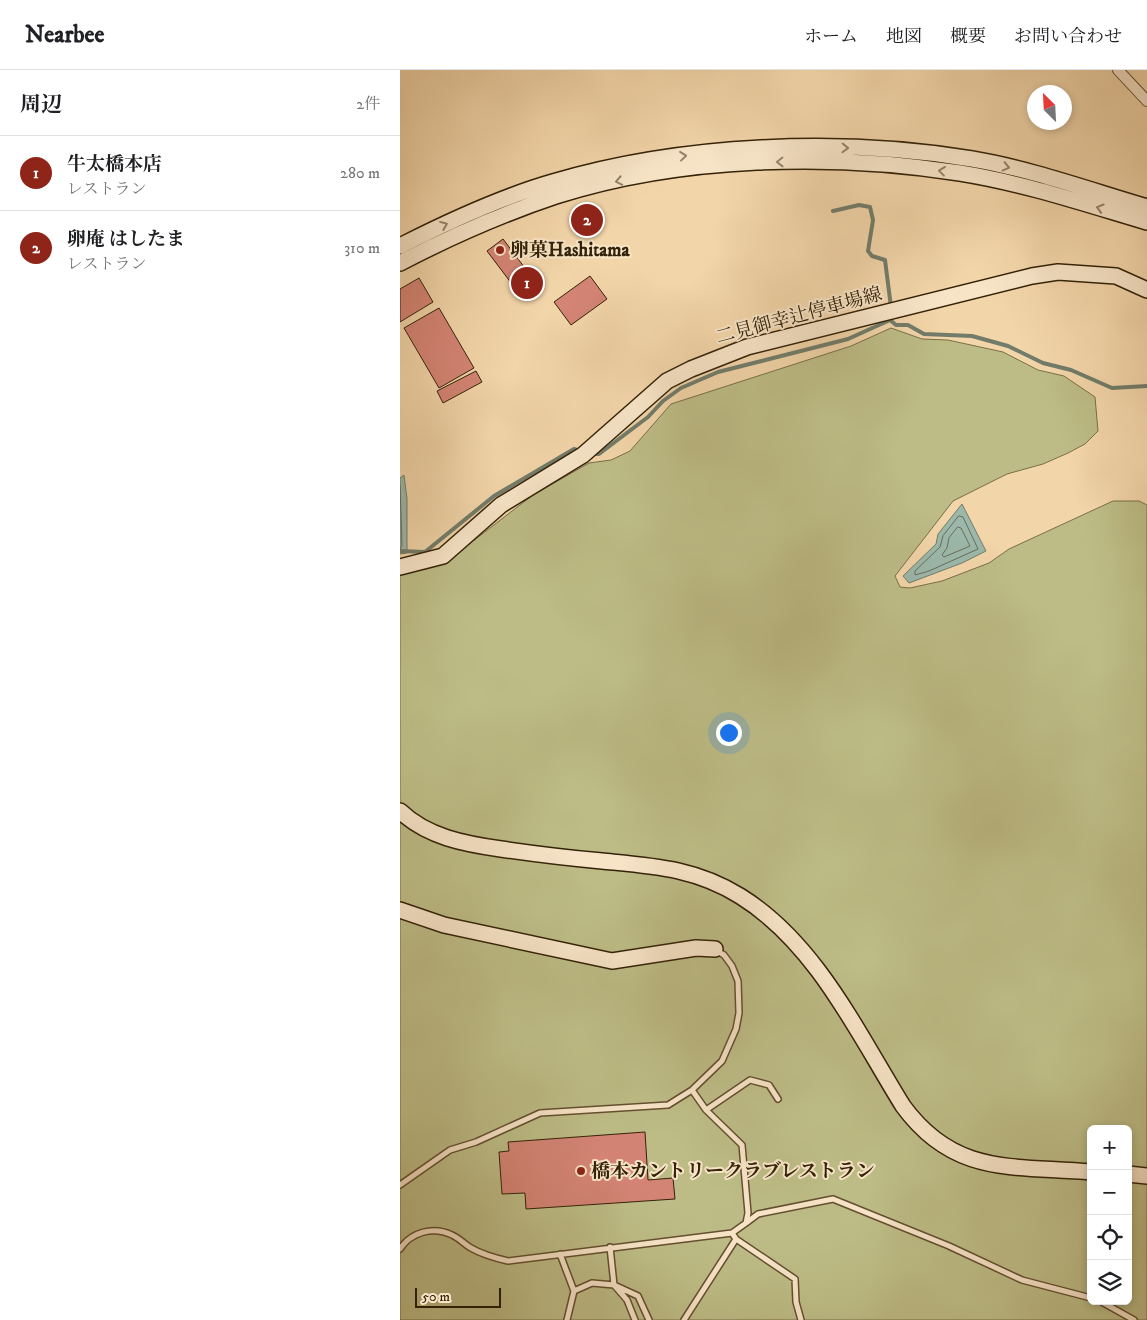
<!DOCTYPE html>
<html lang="ja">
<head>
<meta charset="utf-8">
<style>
  :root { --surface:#fff; --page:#f6f6f6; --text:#202124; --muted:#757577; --line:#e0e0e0; --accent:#8f2418 }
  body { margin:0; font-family:"IM FELL DW Pica","Noto Serif JP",serif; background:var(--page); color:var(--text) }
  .controls { position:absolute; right:15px; bottom:15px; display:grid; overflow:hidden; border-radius:8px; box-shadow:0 2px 8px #0003 }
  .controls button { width:45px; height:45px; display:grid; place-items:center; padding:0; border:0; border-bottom:1px solid var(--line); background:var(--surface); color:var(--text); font:25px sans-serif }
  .compass { position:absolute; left:627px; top:15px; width:45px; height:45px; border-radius:50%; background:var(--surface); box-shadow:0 2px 8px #0003; rotate:336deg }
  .scale { position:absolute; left:15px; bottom:12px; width:86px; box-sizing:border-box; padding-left:5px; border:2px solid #342208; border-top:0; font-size:14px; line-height:18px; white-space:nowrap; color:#342208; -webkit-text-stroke:4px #f7e4c7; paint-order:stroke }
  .you { position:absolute; left:328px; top:662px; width:18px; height:18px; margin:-12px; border:4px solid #fff; border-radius:50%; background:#1a73e8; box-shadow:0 0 0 8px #1a73e833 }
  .badge { display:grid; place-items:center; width:32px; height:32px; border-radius:50%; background:var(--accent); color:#fff; font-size:16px; font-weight:700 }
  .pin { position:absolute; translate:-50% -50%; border:2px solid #fff; box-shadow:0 1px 5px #0006 }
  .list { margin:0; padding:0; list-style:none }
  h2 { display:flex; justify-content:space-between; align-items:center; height:65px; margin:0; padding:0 20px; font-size:21px }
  h2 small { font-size:16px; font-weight:400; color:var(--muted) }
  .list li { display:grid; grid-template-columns:32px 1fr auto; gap:15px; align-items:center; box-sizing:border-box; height:75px; padding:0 20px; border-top:1px solid var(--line) }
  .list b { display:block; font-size:19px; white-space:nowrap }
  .list p { margin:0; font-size:16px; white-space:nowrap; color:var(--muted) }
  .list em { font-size:16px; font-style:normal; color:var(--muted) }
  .icon { flex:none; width:28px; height:28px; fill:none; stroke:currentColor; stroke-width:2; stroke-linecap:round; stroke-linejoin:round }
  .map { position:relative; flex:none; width:747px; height:1250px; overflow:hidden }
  header { display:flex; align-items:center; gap:30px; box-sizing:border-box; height:70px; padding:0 25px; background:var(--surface); border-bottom:1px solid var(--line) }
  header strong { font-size:24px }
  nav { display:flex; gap:28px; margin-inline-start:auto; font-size:18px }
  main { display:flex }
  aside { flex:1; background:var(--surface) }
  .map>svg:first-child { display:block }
  .green { fill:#bdbc86; stroke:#786f47; fill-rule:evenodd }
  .water { fill:#9bb8ab; stroke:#727c6a }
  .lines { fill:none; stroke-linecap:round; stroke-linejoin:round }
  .shore { stroke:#686d5a; stroke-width:1 }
  .stream { stroke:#727c6a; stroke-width:4 }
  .building { fill:#d48475; stroke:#342208 }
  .lane-casing { stroke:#644f30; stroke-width:8 }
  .street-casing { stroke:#644f30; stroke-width:12 }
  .secondary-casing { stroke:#342208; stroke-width:18 }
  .lane { stroke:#f7e4c7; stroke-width:5 }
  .street { stroke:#f7e4c7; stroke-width:10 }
  .secondary { stroke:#f7e4c7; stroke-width:15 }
  .oneway { stroke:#968368 }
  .poi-dot { fill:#8f2418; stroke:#f7e4c7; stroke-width:2 }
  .labels { text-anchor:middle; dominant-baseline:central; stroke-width:4; stroke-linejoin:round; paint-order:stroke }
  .poi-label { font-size:19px; font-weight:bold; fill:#342208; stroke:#f7e4c7; text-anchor:start }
  .street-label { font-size:19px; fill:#342208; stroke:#f7e4c7 }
</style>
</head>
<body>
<header>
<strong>Nearbee</strong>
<nav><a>ホーム</a><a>地図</a><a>概要</a><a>お問い合わせ</a></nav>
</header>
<main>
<aside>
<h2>周辺<small>2件</small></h2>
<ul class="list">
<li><span class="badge">1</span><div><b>牛太橋本店</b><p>レストラン</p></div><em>280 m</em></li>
<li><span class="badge">2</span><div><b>卵庵 はしたま</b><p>レストラン</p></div><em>310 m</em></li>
</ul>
</aside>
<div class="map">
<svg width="747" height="1250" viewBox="0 0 747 1250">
  <rect width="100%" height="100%" fill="#f2d5a9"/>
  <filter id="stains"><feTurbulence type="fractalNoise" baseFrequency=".004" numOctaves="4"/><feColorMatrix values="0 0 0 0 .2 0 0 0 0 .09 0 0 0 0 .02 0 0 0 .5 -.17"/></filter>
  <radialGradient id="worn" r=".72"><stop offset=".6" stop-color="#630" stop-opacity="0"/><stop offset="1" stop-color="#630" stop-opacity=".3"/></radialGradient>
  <path class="green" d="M491,258L522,269L548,270L603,282L638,300L664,306L695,327L698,361L685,374L668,383L643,394L607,404L553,431L495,506L500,517L510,518L542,511L589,493L609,479L713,431H739L747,435V1250H0V501L38,493L60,481L133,425L189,393L211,390L230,381L271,334L451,276ZM691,1059H728V1231H691Z"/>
  <path class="water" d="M4,405L7,429V483L0,484V408Z
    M562,434L586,481L562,493L509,513L503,506L536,474L538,464Z"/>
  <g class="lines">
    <path class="shore" d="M0,415L2,476L0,479
      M559,446L563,447L578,479L529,501L515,505V501L540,477L543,466Z
      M558,457L561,458L570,476L544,487L542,485L547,478L549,468Z"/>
    <path class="stream" d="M433,141L459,135L470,137L473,150L468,181L472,186L485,190L491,237
      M191,384H199L248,347L263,331L281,318L318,302L448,269L490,250L496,255H508L524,264L572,266L608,276L643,293L671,300L712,318L747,316
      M0,481L25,482L94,426L174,379L180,381"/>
  </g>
  <path class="building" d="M103,169L140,218L124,230L87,181Z
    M190,206L207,229L171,255L154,232Z
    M19,208L33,232L0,252V219Z
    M39,238L74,298L39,318L4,258Z
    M76,301L82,312L43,333L37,321Z
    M245,1062L248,1110L273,1108L275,1129L126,1139L125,1123L102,1124L99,1082L109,1081L108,1072Z"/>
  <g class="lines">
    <g class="lane-casing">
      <path id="lane" d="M306,1040L350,1010L369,1015L378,1029
        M0,1115L50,1080L76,1072L140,1043L268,1035L292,1020L322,991L336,959L339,943L338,911L332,896L324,885L317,881
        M346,1153L358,1144L433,1129L549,1176L622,1210L691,1228
        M332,1163L336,1169L395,1209L396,1232L401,1250
        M210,1177L214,1215L238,1226L249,1250
        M0,1179C11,1162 33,1156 52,1165C59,1168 64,1174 71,1178C83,1185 95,1188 108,1191L332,1163L346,1153L348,1143L342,1075L306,1040L292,1020
        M160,1184L174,1221L167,1250
        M174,1221L192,1213L214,1215L227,1230L235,1250
        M700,1231L734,1250
        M284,1250L336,1169"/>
    </g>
    <g class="street-casing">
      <path id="street" d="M718,0L747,31"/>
    </g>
    <g class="secondary-casing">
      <path id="secondary" d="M0,176C49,151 101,127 153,112C281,74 440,67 572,89C631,99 689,120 747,137
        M0,193C50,167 102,144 156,126C281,86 432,83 560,103C623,113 686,134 747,152
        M0,497L43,486L101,435L183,385L267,311L291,299L347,277L632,206L658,202L716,206L747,220
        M0,741C27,767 65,774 101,779C135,784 168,788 202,791C253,796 295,798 340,826C416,873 457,962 503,1036C555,1107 614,1095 691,1102
        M0,840L44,855L212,891L296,878L315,879
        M728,1104L747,1106"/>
    </g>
    <use href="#lane" class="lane"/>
    <use href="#street" class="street"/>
    <use href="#secondary" class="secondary"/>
  </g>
  <defs><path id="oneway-chevron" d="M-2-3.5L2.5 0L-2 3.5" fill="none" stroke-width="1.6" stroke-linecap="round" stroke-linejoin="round" transform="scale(1.25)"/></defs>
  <g class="oneway">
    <use href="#oneway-chevron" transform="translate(445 78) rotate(2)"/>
    <use href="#oneway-chevron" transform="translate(283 86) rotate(-6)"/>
    <use href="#oneway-chevron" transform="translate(380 92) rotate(179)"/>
    <use href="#oneway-chevron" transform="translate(606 97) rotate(13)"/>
    <use href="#oneway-chevron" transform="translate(542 101) rotate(-173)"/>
    <use href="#oneway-chevron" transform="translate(219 111) rotate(169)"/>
    <use href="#oneway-chevron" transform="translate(700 138) rotate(-163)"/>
    <use href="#oneway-chevron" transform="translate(44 155) rotate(-22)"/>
  </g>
  <g class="poi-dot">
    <circle cx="100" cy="180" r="5"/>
    <circle cx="181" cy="1101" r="5"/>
  </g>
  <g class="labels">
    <g class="poi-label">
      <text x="110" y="180">卵菓Hashitama</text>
      <text x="191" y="1101">橋本カントリークラブレストラン</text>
    </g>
    <g class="street-label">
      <text transform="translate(399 246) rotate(-15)">二見御幸辻停車場線</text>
    </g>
  </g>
  <rect width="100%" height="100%" filter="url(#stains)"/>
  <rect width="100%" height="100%" fill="url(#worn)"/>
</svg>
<div class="controls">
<button>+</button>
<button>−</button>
<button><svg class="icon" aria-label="locate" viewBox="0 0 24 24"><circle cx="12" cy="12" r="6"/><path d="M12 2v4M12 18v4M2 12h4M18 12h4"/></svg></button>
<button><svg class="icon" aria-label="layers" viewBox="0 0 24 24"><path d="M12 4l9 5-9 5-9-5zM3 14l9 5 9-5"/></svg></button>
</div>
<svg class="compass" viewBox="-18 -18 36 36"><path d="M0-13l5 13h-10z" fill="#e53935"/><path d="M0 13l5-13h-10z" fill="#757577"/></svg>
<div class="scale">50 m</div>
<div class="you"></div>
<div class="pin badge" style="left:127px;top:213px">1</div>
<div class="pin badge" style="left:187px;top:150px">2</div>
</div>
</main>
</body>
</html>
